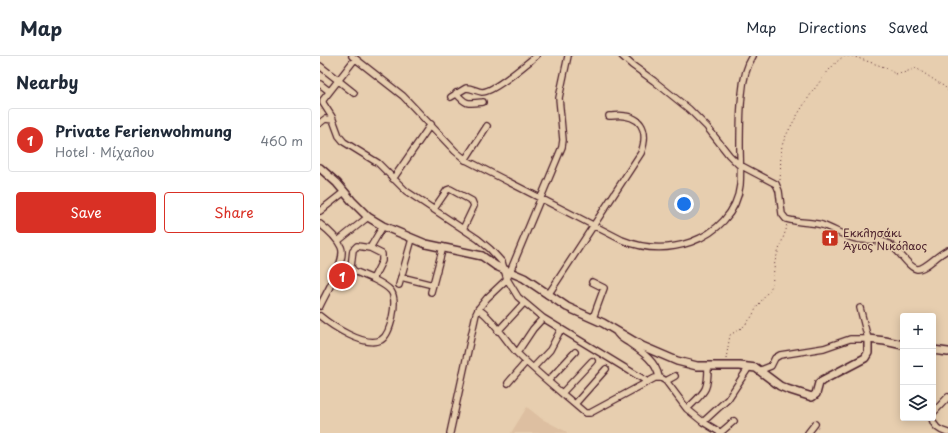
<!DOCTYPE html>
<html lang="en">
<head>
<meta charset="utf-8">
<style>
  :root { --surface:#fff; --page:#f2f2f3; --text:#1f2937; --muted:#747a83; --line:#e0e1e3; --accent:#d93025 }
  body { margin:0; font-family:"Playpen Sans",sans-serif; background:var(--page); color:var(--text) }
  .controls { position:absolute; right:12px; bottom:12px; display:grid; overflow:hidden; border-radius:4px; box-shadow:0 2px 10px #0003 }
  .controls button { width:36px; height:36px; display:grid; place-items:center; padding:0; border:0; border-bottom:1px solid var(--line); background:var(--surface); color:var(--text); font:20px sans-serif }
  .you { position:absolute; left:364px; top:148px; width:14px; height:14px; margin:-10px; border:3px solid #fff; border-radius:50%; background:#1a73e8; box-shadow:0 0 0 6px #1a73e833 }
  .badge { display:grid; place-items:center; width:26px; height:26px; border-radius:50%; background:var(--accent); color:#fff; font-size:13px; font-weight:700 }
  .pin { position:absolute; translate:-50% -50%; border:2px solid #fff; box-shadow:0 1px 4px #0006 }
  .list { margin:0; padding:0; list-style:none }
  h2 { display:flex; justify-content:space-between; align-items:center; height:52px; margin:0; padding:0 16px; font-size:17px }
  h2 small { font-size:13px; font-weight:400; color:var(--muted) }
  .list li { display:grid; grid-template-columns:26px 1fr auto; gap:12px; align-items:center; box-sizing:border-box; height:64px; margin:0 8px 8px; padding:0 8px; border:1px solid var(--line); border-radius:4px }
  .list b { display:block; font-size:15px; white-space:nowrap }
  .list p { margin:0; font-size:13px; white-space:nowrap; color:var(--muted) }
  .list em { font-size:13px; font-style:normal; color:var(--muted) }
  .actions { display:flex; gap:8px; padding:12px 16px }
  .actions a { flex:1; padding:9px 0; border:1px solid var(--accent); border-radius:4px; text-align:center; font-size:14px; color:var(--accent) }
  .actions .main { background:var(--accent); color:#fff }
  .icon { flex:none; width:22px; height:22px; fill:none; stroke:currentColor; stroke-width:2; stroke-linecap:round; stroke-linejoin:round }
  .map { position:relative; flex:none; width:628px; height:377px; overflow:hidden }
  header { display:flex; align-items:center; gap:24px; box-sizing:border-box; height:56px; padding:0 20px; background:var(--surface); border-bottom:1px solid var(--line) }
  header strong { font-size:19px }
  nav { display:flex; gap:22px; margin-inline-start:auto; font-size:14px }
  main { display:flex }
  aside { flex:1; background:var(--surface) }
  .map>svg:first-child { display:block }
  .built { fill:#ddbfa1 }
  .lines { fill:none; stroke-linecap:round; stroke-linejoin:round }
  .minor-casing { stroke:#4a1f2b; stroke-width:8 }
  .tertiary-casing { stroke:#4a1f2b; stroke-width:10 }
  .path { stroke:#4a1f2b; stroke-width:1; stroke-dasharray:1 3; stroke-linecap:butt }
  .minor { stroke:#e7ceaf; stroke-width:5.5 }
  .tertiary { stroke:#e7ceaf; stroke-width:7 }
  .labels { text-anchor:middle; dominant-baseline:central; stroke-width:3; stroke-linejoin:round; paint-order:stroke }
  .poi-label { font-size:11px; fill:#4a1f2b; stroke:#e7ceaf; text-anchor:start }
</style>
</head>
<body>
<header>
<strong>Map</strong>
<nav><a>Map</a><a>Directions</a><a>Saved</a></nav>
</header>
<main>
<aside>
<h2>Nearby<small></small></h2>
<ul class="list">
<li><span class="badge">1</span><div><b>Private Ferienwohmung</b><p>Hotel · Μίχαλου</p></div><em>460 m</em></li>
</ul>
<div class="actions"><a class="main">Save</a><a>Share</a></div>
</aside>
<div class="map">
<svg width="628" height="377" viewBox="0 0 628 377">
  <rect width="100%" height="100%" fill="#e7ceaf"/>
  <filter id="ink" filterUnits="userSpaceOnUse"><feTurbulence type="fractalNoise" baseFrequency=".025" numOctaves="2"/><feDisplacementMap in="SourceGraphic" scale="8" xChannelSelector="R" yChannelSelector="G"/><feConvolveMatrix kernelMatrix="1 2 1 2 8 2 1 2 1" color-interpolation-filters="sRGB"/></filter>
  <g filter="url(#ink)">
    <path class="built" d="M207,351L222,363L249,377H191Z"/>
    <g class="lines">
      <g class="minor-casing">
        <path id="minor" d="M32,0L83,40L135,95L146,104L302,184C324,193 348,194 371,186C396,177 417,157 420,129C421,116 420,103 420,90C420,72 420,55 422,38C423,25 426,11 433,0
          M302,0L312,9L334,25L369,53L387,71L409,99L418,108L456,128L459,135L462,158L466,163C478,167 491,166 502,169C514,173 525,181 537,183C547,185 558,183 567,187C578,191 587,211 597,213C605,214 619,197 628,194
          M35,3L3,44V47L12,61L19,80L24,86L58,107L86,135L158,183L170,193L182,206L187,223L198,241L223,262L328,326
          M0,10L34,37
          M0,28L9,35
          M136,37C146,49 148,48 163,46
          M131,41L146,32C152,32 156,35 162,36C174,36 206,8 216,0
          M0,67L5,63L13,64
          M145,104L167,70
          M73,123L111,68
          M114,153L127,134L130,133L152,145L154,150L143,173
          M0,155L24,136
          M0,168C8,174 17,182 21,191C27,203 6,237 0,250
          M18,185L48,161
          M37,190L50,192L62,198V205L53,223L34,215L31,211L33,194Z
          M50,192L63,170
          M81,221L113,229
          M272,226L284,232L273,262
          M79,229L92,183
          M111,236L123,191
          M228,239L321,97C327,81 326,63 305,60C300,59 295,60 289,60
          M158,253C170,259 187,286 197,297C218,318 242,337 265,357H270L335,322H341L346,325L367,353L383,366L401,377
          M0,260C12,270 45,292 61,284C71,278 78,245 71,235C67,230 59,226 53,223
          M295,274C298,281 303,283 309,287C322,296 336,305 339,321
          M178,275L204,247
          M197,297L213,273L223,262
          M213,312L230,294L241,273
          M441,314L451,310L455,302L460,299L504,292L530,283H548L540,252
          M228,325L255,296
          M346,325L355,320
          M188,327L206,306
          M242,337L272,305
          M255,348L286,313
          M367,353C385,335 388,336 388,311
          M613,357L628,341
          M612,362C613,370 620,375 628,377
          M383,366L408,343L429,311
          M130,377L156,258L159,252L167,242L187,223L242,91L243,84L239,42L248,0
          M400,377L414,365
          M488,377L495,368"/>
      </g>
      <g class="tertiary-casing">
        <path id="tertiary" d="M0,112L17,127L32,145L48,161L63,170L106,188L162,200L176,210L204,222L247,251L283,267L322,290L357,305L377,310H420L436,312L460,330L467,333L492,341L496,338L499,327L503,324L545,302L548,297V283L565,285L583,289
          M613,294L628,296"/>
      </g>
      <path class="path" d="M532,0L567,12L575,18L583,17L596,12L625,31L628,35
        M460,124C461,113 460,101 462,90C466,73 509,6 525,0C527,0 529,0 531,0
        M406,303L410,279L423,271L431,262L437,251L452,230L455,205L467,171L466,168"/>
      <use href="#minor" class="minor"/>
      <use href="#tertiary" class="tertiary"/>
    </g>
  </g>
  <defs>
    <g id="church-square" transform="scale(0.9)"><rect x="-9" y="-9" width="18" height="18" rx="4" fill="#c8321e" stroke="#e7ceaf"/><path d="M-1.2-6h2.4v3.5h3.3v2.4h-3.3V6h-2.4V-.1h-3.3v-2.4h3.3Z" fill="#fff"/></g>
  </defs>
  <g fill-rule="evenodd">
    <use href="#church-square" x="510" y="182"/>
  </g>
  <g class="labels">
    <g class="poi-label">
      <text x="523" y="176">Εκκλησάκι<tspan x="523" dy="13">Άγιος Νικόλαος</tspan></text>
    </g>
  </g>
</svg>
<div class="controls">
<button>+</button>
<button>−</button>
<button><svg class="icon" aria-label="layers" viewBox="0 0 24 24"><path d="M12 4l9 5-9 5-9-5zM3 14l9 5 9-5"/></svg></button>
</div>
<div class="you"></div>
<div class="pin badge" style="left:22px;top:220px">1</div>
</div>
</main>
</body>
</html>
